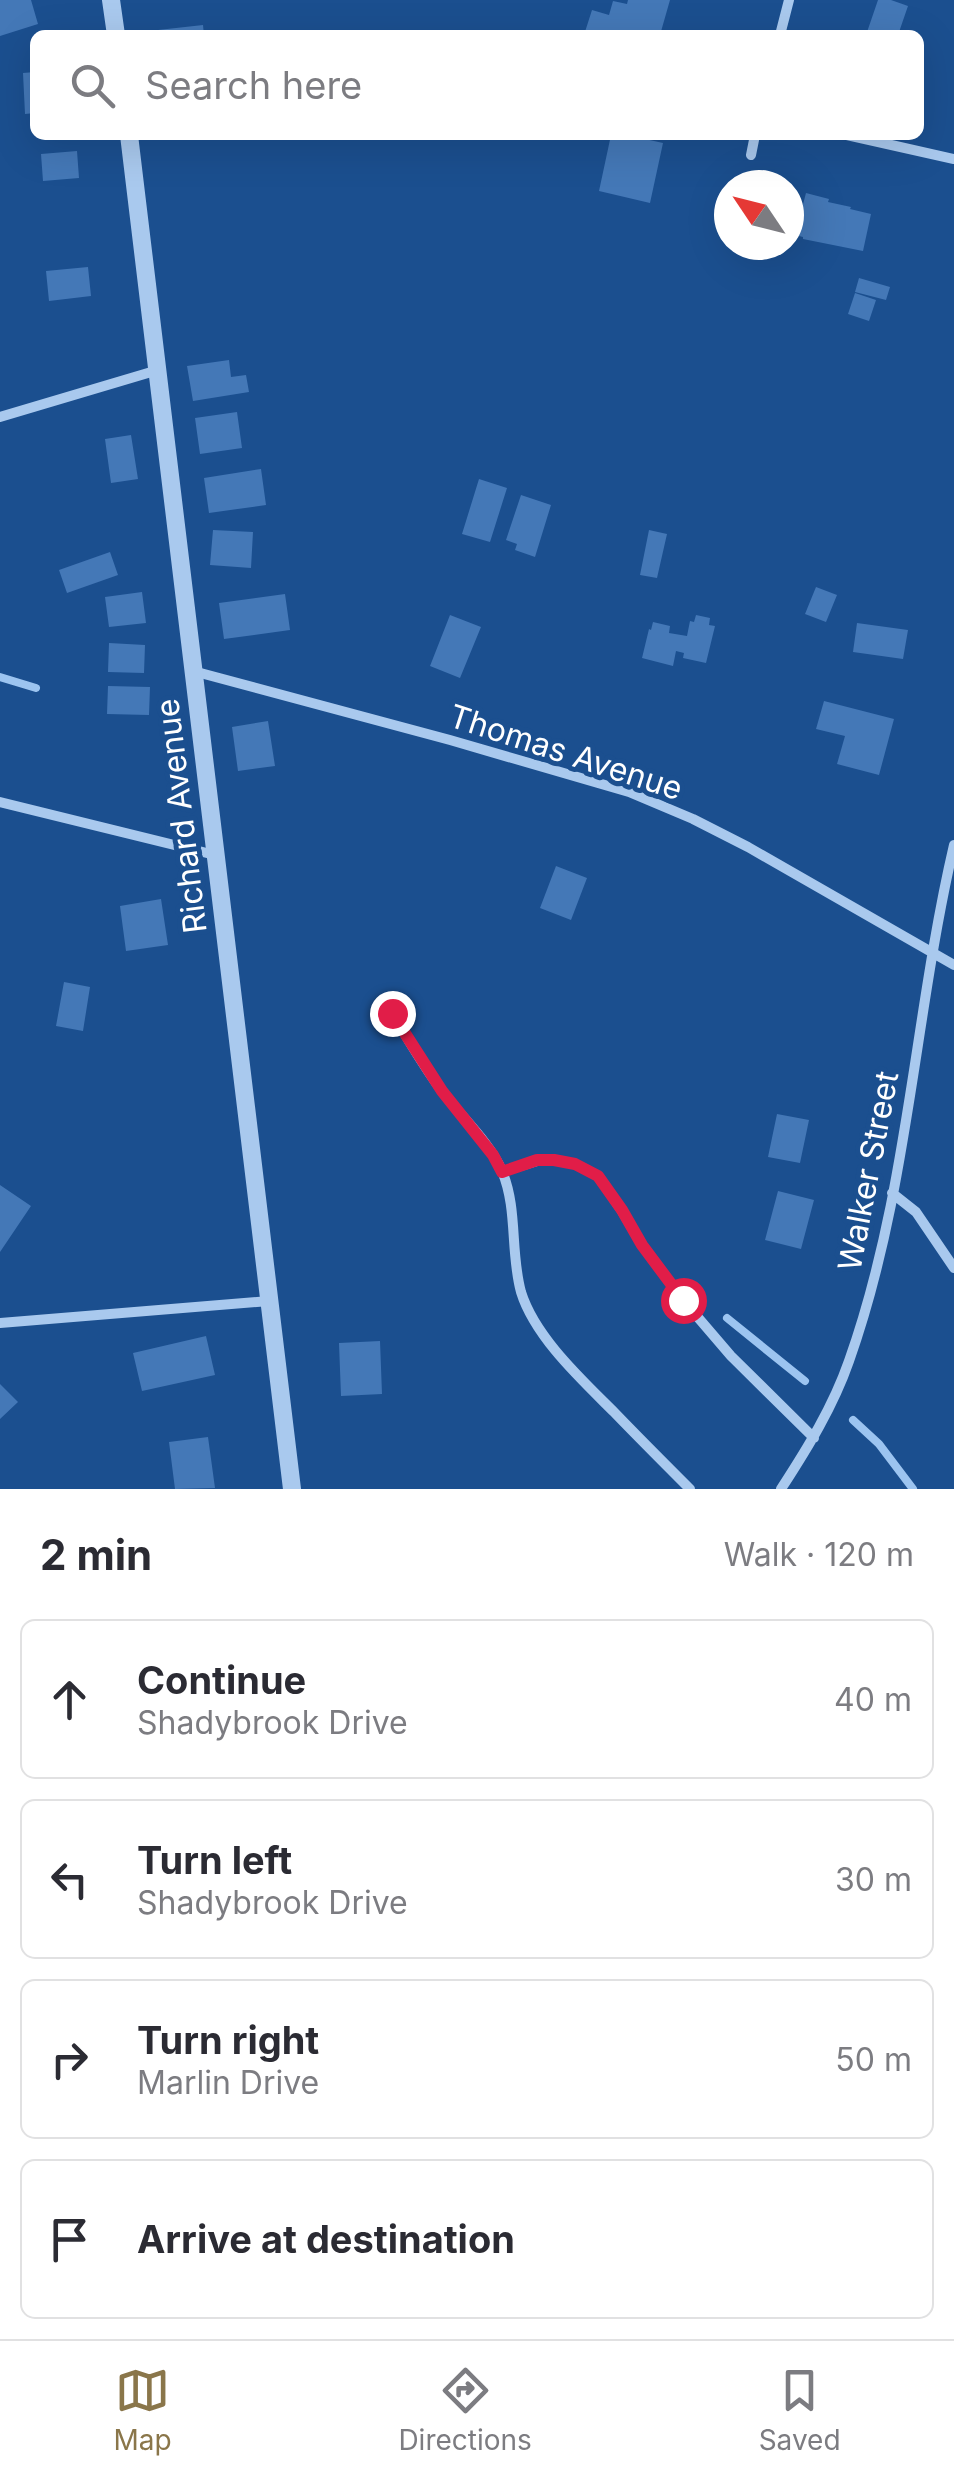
<!DOCTYPE html>
<html lang="en">
<head>
<meta charset="utf-8">
<style>
  :root { --surface:#fff; --page:#f2f2f3; --text:#2b2b33; --muted:#7c7c81; --line:#e1e1e2; --accent:#8a764a }
  body { margin:0; font-family:Inter,sans-serif; background:var(--page); color:var(--text) }
  .compass { position:absolute; left:714px; top:170px; width:90px; height:90px; border-radius:50%; background:var(--surface); box-shadow:0 10px 40px #0002; rotate:305deg }
  .stop { position:absolute; width:30px; height:30px; margin:-22px; border:8px solid #e11d48; border-radius:50%; background:#fff }
  .stop.end { background:#e11d48; border-color:#fff; box-shadow:0 2px 10px #0008 }
  .list { margin:0; padding:0; list-style:none }
  h2 { display:flex; justify-content:space-between; align-items:center; height:130px; margin:0; padding:0 40px; font-size:42px }
  h2 small { font-size:32px; font-weight:400; color:var(--muted) }
  .list li { display:grid; grid-template-columns:65px 1fr auto; gap:30px; align-items:center; box-sizing:border-box; height:160px; margin:0 20px 20px; padding:0 20px; border:2px solid var(--line); border-radius:15px }
  .list b { display:block; font-size:38px; white-space:nowrap }
  .list p { margin:0; font-size:32px; white-space:nowrap; color:var(--muted) }
  .list em { font-size:32px; font-style:normal; color:var(--muted) }
  .icon { flex:none; width:55px; height:55px; fill:none; stroke:currentColor; stroke-width:2; stroke-linecap:round; stroke-linejoin:round }
  .map { position:relative; flex:none; width:954px; height:1489px; overflow:hidden }
  .search { position:absolute; background:var(--surface); box-shadow:0 10px 40px #0002; left:30px; right:30px; top:30px; height:110px; display:flex; align-items:center; gap:25px; box-sizing:border-box; padding:0 35px; border-radius:15px; color:var(--muted); font-size:38px }
  .sheet { height:850px; background:var(--surface) }
  nav { display:flex; justify-content:space-around; align-items:center; box-sizing:border-box; height:140px; border-top:2px solid var(--line); background:var(--surface); font-size:28px; color:var(--muted) }
  nav a { display:grid; justify-items:center; gap:5px }
  nav .on { color:var(--accent) }
  .map>svg:first-child { display:block }
  .lines { fill:none; stroke-linecap:round; stroke-linejoin:round }
  .stream { stroke:#9cc4f0; stroke-width:8 }
  .building { fill:#4478b7 }
  .minor { stroke:#a9c9ee; stroke-width:10 }
  .tertiary { stroke:#a9c9ee; stroke-width:18 }
  .route { stroke:#e11d48; stroke-width:12 }
  .labels { text-anchor:middle; dominant-baseline:central; stroke-width:10; stroke-linejoin:round; paint-order:stroke }
  .street-label { font-size:32px; fill:#fff; stroke:#1b4f8f }
</style>
</head>
<body>
<div class="map">
<svg width="954" height="1489" viewBox="0 0 954 1489">
  <rect width="100%" height="100%" fill="#1b4f8f"/>
  <g class="lines">
    <path class="stream" d="M0,677L36,688
      M727,1318L805,1381
      M853,1420L879,1444L913,1489"/>
  </g>
  <path class="building" d="M0,0H31L38,24L0,36Z
    M628,0H670L660,35H584L592,10L609,15L613,1L627,4Z
    M878,0H891L908,6L898,35H866Z
    M203,25L204,35H158V30Z
    M35,72V113L25,114L23,73Z
    M611,135H627L663,143L650,203L599,191Z
    M77,151L79,178L43,181L41,154Z
    M806,193L829,199L828,202L851,207L850,209L871,214L863,251L803,239V237L795,235Z
    M88,267L91,296L49,301L46,271Z
    M859,278L890,287L886,300L855,292Z
    M855,293L876,300L869,321L848,314Z
    M229,360L231,377L246,375L249,392L193,401L187,366Z
    M237,412L242,448L200,454L195,418Z
    M131,435L138,479L111,483L105,439Z
    M261,469L266,505L209,513L204,478Z
    M479,479L507,488L490,542L462,534Z
    M521,495L551,505L535,557L515,550L517,544L506,540Z
    M213,530L253,532L251,568L210,565Z
    M649,530L667,534L657,578L640,575Z
    M110,552L118,575L67,593L59,570Z
    M816,587L837,595L826,622L805,614Z
    M142,592L146,623L109,627L105,597Z
    M285,594L290,630L224,639L219,603Z
    M450,615L481,627L460,678L430,666Z
    M696,615L710,618L709,625L715,626L706,663L683,658L684,653L676,651L673,666L642,658L649,629L651,630L653,622L670,626L669,633L687,636L690,621L694,622Z
    M857,623L908,630L903,659L853,652Z
    M109,643L145,645L144,673L108,672Z
    M108,686L150,687L149,715L107,714Z
    M824,701L894,719L879,775L837,764L845,736L816,729Z
    M268,721L275,766L238,771L232,727Z
    M556,866L587,878L571,920L540,908Z
    M161,899L168,945L126,951L120,906Z
    M64,982L90,987L83,1031L56,1026Z
    M777,1114L809,1120L800,1163L768,1157Z
    M0,1185L31,1206L0,1252Z
    M778,1191L814,1200L801,1249L765,1240Z
    M206,1336L215,1375L142,1391L133,1353Z
    M380,1341L382,1394L341,1396L339,1343Z
    M0,1384L18,1402L0,1419Z
    M208,1437L215,1488L175,1489L169,1442Z"/>
  <g class="lines">
    <path class="minor" d="M780,35L789,0
      M847,135L954,159
      M751,155L755,135
      M0,417L158,370
      M193,671L450,740L629,792L693,819L748,847L954,965
      M0,802L215,855
      M392,1013C408,1039 423,1066 442,1091C461,1117 489,1141 502,1171C518,1209 510,1252 521,1292C535,1337 581,1379 614,1412C639,1438 664,1463 690,1489
      M502,1172L537,1161L555,1160L575,1164L598,1176L622,1211L642,1245L683,1300L731,1356L814,1438
      M892,1193L916,1212L954,1268
      M0,1323L269,1301
      M781,1489C807,1449 833,1407 849,1361C908,1195 914,1016 954,845"/>
    <path class="tertiary" d="M111,0L116,35
      M129,135L292,1489"/>
  </g>
  <g class="lines">
    <path class="route" d="M392,1013L442,1091L493,1155L502,1172L537,1160H554L575,1164L598,1176L622,1210L642,1245L683,1300"/>
  </g>
  <g class="labels">
    <g class="street-label">
      <text transform="translate(566 752) rotate(18)">Thomas Avenue</text>
      <text transform="translate(181 816) rotate(-97)">Richard Avenue</text>
      <text transform="translate(868 1171) rotate(-79)">Walker Street</text>
    </g>
  </g>
</svg>
<svg class="compass" viewBox="-18 -18 36 36"><path d="M0-13l5 13h-10z" fill="#e53935"/><path d="M0 13l5-13h-10z" fill="#7c7c81"/></svg>
<div class="stop" style="left:683px;top:1300px"></div>
<div class="stop end" style="left:392px;top:1013px"></div>
<div class="search"><svg class="icon" aria-label="search" viewBox="0 0 24 24"><circle cx="10" cy="10" r="6"/><path d="M15 15l6 6"/></svg>Search here</div>
</div>
<section class="sheet">
<h2>2 min<small>Walk · 120 m</small></h2>
<ul class="list">
<li><svg class="icon" aria-label="ahead" viewBox="0 0 24 24"><path d="M12 20V5M6 11l6-6 6 6"/></svg><div><b>Continue</b><p>Shadybrook Drive</p></div><em>40 m</em></li>
<li><svg class="icon" aria-label="left" viewBox="0 0 24 24"><path d="M17 20v-9H6M10 6l-5 5 5 5"/></svg><div><b>Turn left</b><p>Shadybrook Drive</p></div><em>30 m</em></li>
<li><svg class="icon" aria-label="right" viewBox="0 0 24 24"><path d="M7 20v-9h11M14 6l5 5-5 5"/></svg><div><b>Turn right</b><p>Marlin Drive</p></div><em>50 m</em></li>
<li><svg class="icon" aria-label="arrive" viewBox="0 0 24 24"><path d="M6 21V4h12l-3 4 3 4H6"/></svg><div><b>Arrive at destination</b></div></li>
</ul>
</section>
<nav>
<a class="on"><svg class="icon" aria-label="map" viewBox="0 0 24 24"><path d="M3 6l6-2 6 2 6-2v14l-6 2-6-2-6 2zM9 4v14M15 6v14"/></svg>Map</a>
<a><svg class="icon" aria-label="directions" viewBox="0 0 24 24"><path d="M12 3l9 9-9 9-9-9zM9 14v-3h6M13 9l2 2-2 2"/></svg>Directions</a>
<a><svg class="icon" aria-label="saved" viewBox="0 0 24 24"><path d="M7 4h10v16l-5-4-5 4z"/></svg>Saved</a>
</nav>
</body>
</html>
